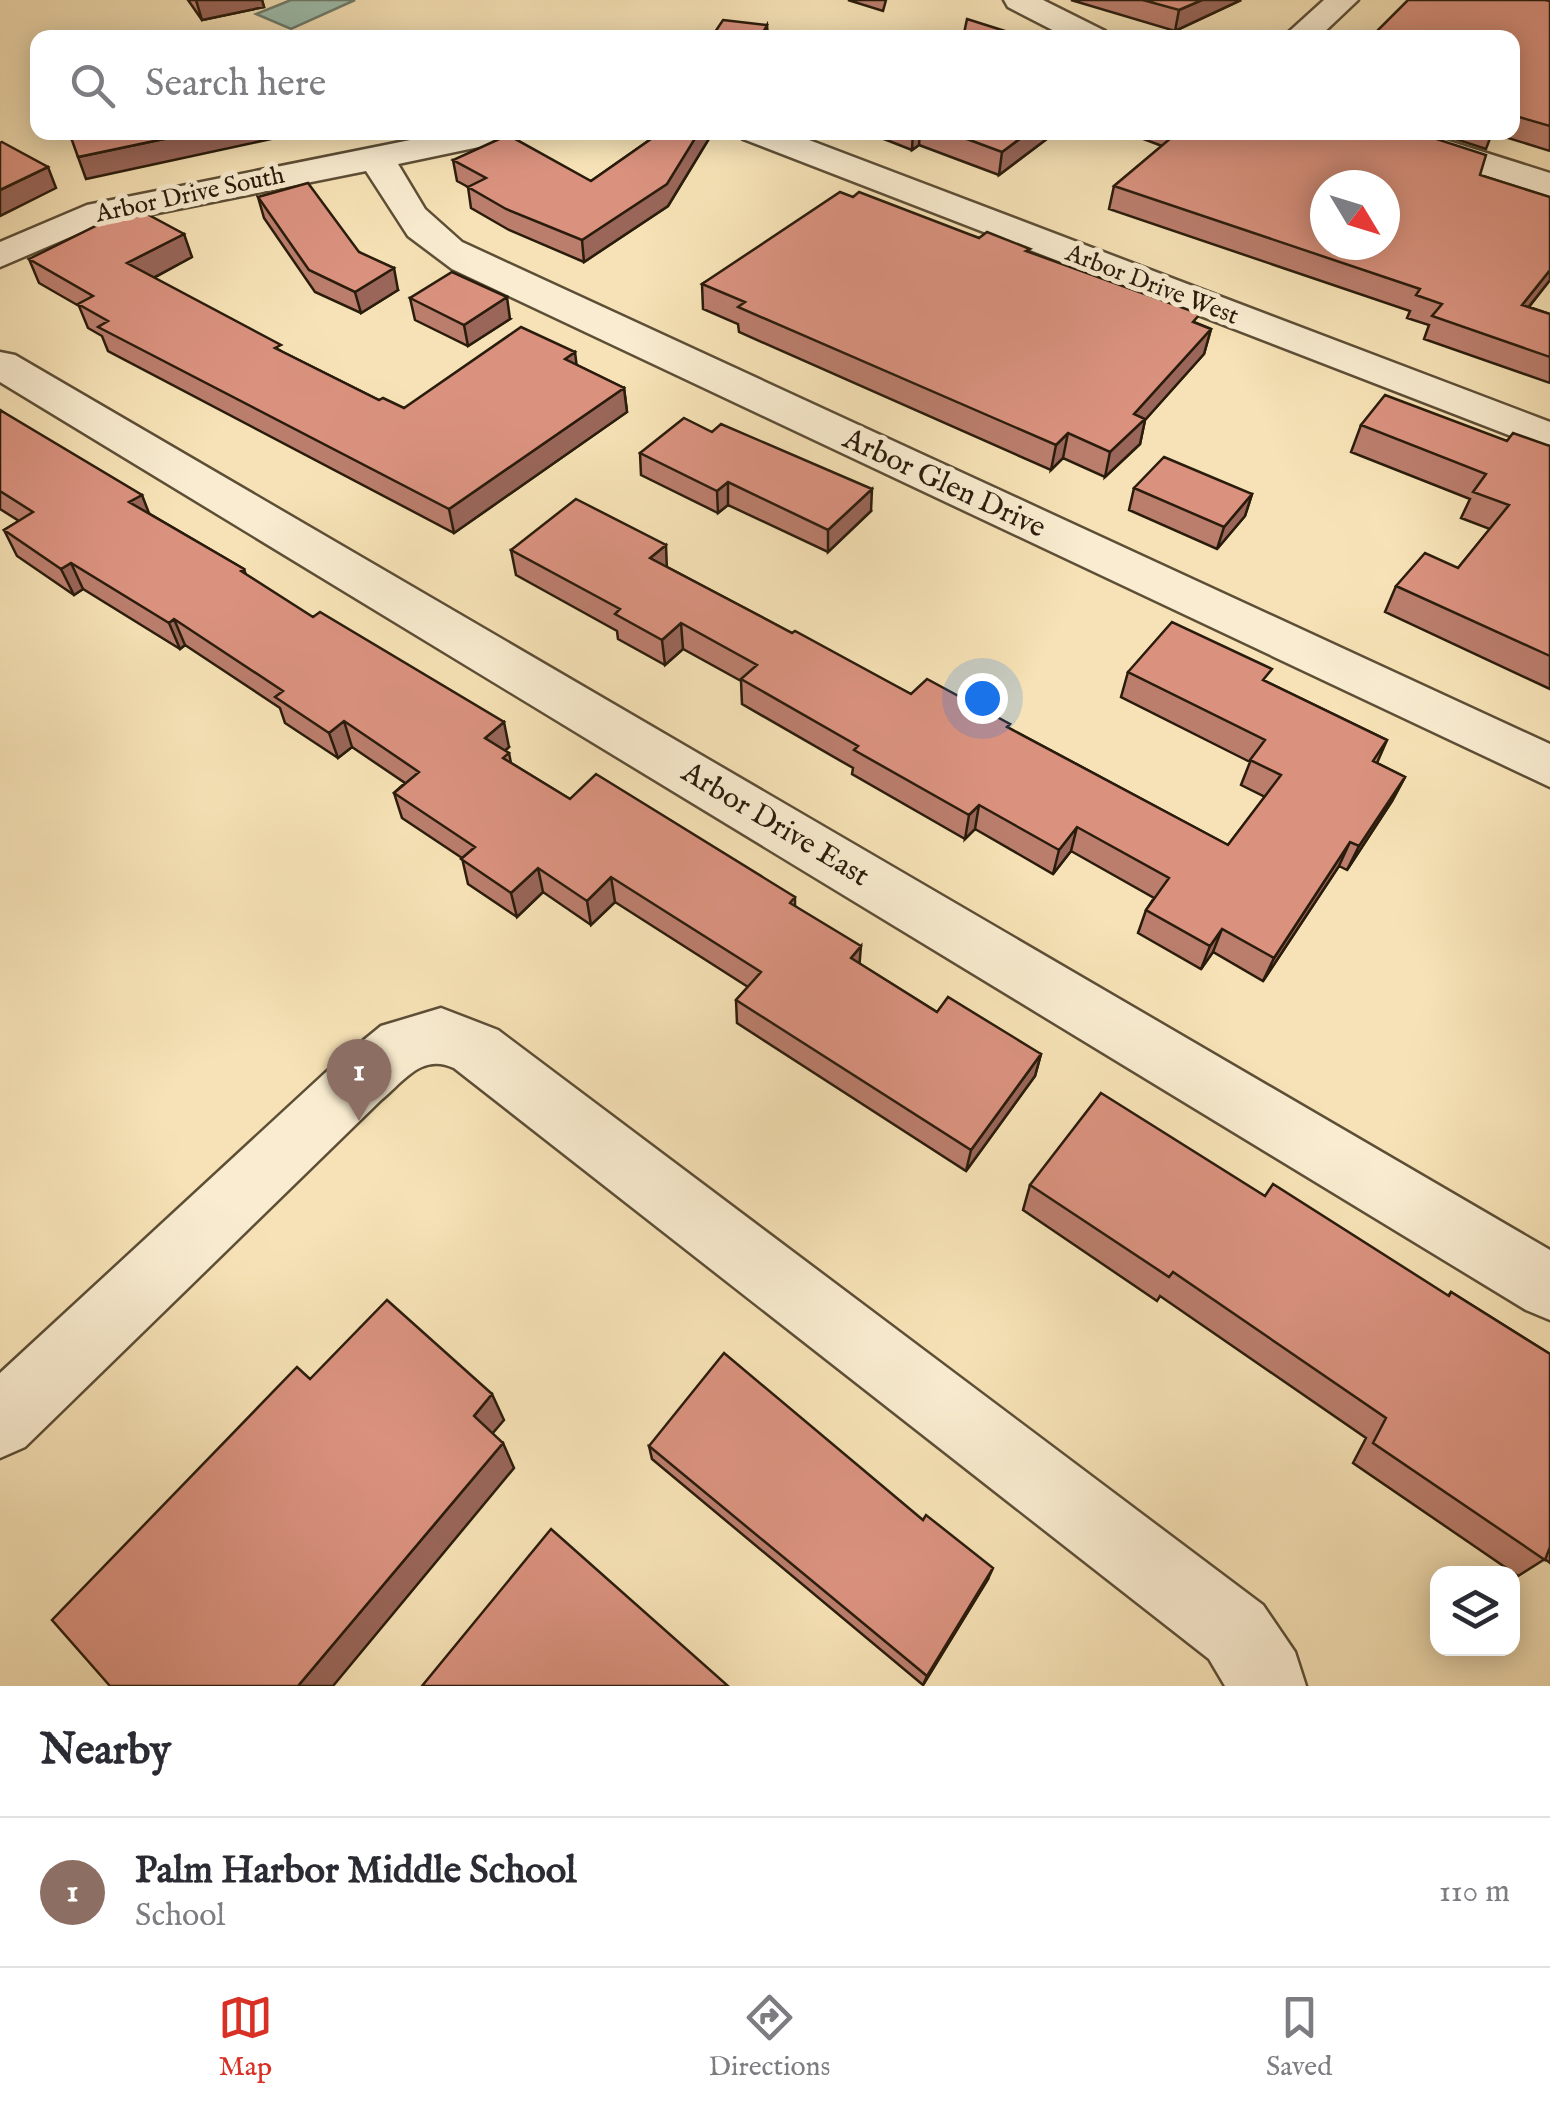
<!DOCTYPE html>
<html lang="en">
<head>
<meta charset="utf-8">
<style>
  :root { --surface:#fff; --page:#f7f7f7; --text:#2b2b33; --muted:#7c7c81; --line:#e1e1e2; --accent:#d93025 }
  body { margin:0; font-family:"IM FELL English",serif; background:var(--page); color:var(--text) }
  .controls { position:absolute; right:30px; bottom:30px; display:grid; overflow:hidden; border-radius:20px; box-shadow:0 5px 25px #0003 }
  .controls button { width:90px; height:90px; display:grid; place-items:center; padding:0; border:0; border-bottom:2px solid var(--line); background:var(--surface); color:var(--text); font:50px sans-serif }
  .compass { position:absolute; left:1310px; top:170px; width:90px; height:90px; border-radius:50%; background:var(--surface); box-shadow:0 5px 25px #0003; rotate:128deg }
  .you { position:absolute; left:982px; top:698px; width:35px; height:35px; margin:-25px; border:8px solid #fff; border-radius:50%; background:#1a73e8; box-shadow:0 0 0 15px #1a73e833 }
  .badge { display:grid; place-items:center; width:65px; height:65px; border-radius:50%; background:var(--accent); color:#fff; font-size:32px; font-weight:700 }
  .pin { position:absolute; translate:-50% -82px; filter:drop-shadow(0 2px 5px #0008) }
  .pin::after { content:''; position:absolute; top:52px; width:35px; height:30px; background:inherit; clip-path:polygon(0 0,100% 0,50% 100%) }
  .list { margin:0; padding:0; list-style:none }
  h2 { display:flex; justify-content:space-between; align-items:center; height:130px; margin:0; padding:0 40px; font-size:42px }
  h2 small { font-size:32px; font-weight:400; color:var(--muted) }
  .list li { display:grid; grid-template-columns:65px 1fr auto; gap:30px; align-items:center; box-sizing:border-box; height:150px; padding:0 40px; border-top:2px solid var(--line) }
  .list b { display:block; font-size:38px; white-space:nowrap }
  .list p { margin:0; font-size:32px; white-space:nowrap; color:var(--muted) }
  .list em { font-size:32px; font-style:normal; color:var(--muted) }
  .icon { flex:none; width:55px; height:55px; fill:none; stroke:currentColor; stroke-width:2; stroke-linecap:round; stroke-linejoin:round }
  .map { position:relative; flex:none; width:1550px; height:1686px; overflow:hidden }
  .search { position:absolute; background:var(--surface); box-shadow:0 5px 25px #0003; left:30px; right:30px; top:30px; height:110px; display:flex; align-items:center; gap:25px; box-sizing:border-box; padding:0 35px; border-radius:20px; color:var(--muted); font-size:38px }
  .sheet { height:280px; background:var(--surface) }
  nav { display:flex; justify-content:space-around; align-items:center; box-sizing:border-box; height:140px; border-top:2px solid var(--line); background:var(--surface); font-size:28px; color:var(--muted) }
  nav a { display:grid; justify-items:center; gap:5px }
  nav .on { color:var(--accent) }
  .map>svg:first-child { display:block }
  .water { fill:#9dbeae; stroke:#6f7d6d; stroke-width:2.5 }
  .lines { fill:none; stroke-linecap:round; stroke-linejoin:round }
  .minor-casing { stroke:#5d4e36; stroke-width:5 }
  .minor { fill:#f9ecd0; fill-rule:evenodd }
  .wall { fill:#bb7e6d; stroke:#2a1c0c; stroke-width:2.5 }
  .shaded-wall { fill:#996659; stroke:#2a1c0c; stroke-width:2.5 }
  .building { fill:#da927f; stroke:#2a1c0c; stroke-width:2.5; fill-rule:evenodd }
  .labels { text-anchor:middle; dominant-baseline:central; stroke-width:10; stroke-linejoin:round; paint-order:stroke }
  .far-street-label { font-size:25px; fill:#2a1c0c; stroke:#f9ecd0 }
  .street-label { font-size:30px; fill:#2a1c0c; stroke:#f9ecd0 }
</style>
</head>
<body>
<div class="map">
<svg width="1550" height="1686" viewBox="0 0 1550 1686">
  <rect width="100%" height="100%" fill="#f6e2b6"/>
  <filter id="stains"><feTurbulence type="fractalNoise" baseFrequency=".002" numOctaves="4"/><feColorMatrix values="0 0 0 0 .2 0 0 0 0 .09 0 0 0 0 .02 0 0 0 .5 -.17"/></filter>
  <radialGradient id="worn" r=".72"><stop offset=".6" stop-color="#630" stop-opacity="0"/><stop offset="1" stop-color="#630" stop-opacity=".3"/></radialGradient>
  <path class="water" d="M291,0H355L291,29L256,14Z"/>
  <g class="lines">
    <g class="minor-casing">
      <path id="minor" d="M1004,0H1043L1105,31L1110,38H1068L1008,7Z
        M1324,0H1358L1318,38H1282Z
        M1534,0H1550V9L1538,7Z
        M450,132H522L517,139L398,164L425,209L462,242L1550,744V787L452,269L408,236L366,171L98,225L0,267V242L87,205Z
        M738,132H788L1550,422V451L743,139Z
        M1366,132H1420L1550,173V196L1371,139Z
        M0,352L15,355L1550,1250V1320L1526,1310L0,382Z
        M441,1008L498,1030L1263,1605L1295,1652L1306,1686H1225L1209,1659L454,1068C422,1053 405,1080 381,1100L25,1447L0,1458V1373L337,1062L381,1026Z"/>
    </g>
    <use href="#minor" class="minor"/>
  </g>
  <path class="wall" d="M188,0H262L264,7L202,20Z
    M848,0H886L883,11Z
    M1071,0H1241L1175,31Z
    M1550,1V151L1492,133L1486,149L1434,132H1512V38Z
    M661,132H713L668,206L584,262L509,230L471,208L468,187L457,181L453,160L591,181Z
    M866,132H1056L999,175L919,145L912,150Z
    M1125,132H1415L1480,175L1550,280L1529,307L1550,314V383L1424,339L1429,325L1407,318L1410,311L1109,209L1114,186L1162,146Z
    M258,197L359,252L398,290L361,313L315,292L264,218Z
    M853,197L979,238L1029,253L1211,329L1204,354L1145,420L1140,444L1105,477L1063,458L1051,470L739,332L738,324L703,309L702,284Z
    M192,257L154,278L283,352L379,400L404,408L577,365L624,388L627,412L454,533L108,351L102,336L88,328L79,306L39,283L29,259Z
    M410,298L510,319L468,346L415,320Z
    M0,410L150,514L244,569L246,575L509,747L505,751L509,753L511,763L570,799L795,897V906L860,964L937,1012L1041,1054L1035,1076L966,1171L737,1023L736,1000L748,987L615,902L591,925L543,892L517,917L468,884L462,858L402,818L394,793L405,783L352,747L338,758L285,723L280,708L185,645L180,649L83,589L74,595L17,556L4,530L19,521L0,509Z
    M1361,425L1550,446V689L1385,612L1396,586L1458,568L1490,529L1461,518L1470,499L1351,452Z
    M712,432L871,511L828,552L728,505L718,513L641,475L640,453Z
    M1134,488L1252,494L1245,516L1217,549L1129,510Z
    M511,550L667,567L792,633L911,694L1009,728L1228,845L1265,797L1241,785L1250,762L1121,697L1128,672L1267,682L1387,740L1377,763L1405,777L1392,801L1347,870L1339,866L1263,981L1213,952L1201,969L1138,933L1146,910L1154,898L1071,851L1053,874L975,829L965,839L852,774L853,768L742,704L741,681L683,649L665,665L618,639L617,631L516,575Z
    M1030,1185L1265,1196L1448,1296L1451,1292L1550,1354V1563L1545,1559L1518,1576L1353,1463L1366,1438L1160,1296L1157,1301L1023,1210Z
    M649,1446L988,1579L923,1685L652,1459Z"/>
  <path class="shaded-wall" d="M196,0H262L264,7L202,20Z
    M1202,0H1241L1175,31L1179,10Z
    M767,25L768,38H760Z
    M197,132H303L86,179L78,157Z
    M699,132H713L668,206L584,262L582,240Z
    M913,132H920L919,145L912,150Z
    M1029,132H1056L999,175L1002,152Z
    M48,167L56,188L0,216V190Z
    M184,234L192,257L136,287L127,263Z
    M394,268L398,290L361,313L355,292Z
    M1550,270V280L1512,328L1522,305Z
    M507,297L510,319L468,346L464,325Z
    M1211,329L1204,354L1145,420L1140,444L1105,477L1110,452L1134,414Z
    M575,352L578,376L565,359Z
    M624,388L627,412L454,533L449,509Z
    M1068,433L1063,458L1051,470L1056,445Z
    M728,482V505L718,513L717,491Z
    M872,489L871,511L828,552V530Z
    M1252,494L1245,516L1217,549L1224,527Z
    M142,495L152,521L129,502Z
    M666,545L667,570L650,558Z
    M71,563L83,589L74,595L61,569Z
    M174,619L185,645L180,649L169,623Z
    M681,623L683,649L665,665L662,640Z
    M344,721L352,747L338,758L329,733Z
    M504,722L509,747L490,763L485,738Z
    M1405,777L1392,801L1347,870L1359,846Z
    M979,805L975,829L965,839L969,815Z
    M1077,827L1071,851L1053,874L1059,850Z
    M1350,842L1339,866L1263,981L1274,958Z
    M538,868L543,892L517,917L511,893Z
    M611,877L615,902L591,925L587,901Z
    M1222,929L1213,952L1201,969L1210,946Z
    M861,946L859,970L851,958Z
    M1041,1054L1035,1076L966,1171L971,1150Z
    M492,1394L504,1420L486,1441L474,1416Z
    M503,1443L514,1468L333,1686H298Z
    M993,1568L988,1579L923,1685L927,1676Z"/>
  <path class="building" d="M1143,0H1202L1179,10Z
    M1408,0H1545L1550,1V126L1512,115V38H1370Z
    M967,19L1027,38H963Z
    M723,20L767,25L760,38H711Z
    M69,132H197L78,157Z
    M661,132H699L667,184L582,240L506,209L468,187L486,178L453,160L508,135L591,181Z
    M948,132H1029L1002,152Z
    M1178,132H1415L1486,155L1480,175L1550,197V270L1522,305L1550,314V357L1432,316L1442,304L1416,295L1420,289L1114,186ZM1325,185H1385V245H1325Z
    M2,142L48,167L0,190V143Z
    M308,183L359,252L394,268L355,292L309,270L258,197Z
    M840,192L853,197L859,192L979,238L987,232L1030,249L1026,251L1200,314L1193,322L1211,329L1134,414L1145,419L1110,452L1068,433L1056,445L738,307L745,302L702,284Z
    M134,207L184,234L127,263L281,345L275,348L379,400L383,398L404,408L521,327L575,352L565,359L624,388L449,509L98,327L108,321L78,304L93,296L29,259Z
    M452,272L507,297L464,325L410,298Z
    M1385,395L1507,441L1513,433L1550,446V656L1396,586L1425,553L1458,568L1509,505L1473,492L1486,474L1361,425Z
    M0,410L142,495L129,502L244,569L241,571L313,617L320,612L504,722L485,738L509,753L503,758L570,799L596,774L795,897L790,903L861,946L851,958L937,1012L948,997L1041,1054L971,1150L736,1000L761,972L611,877L587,901L538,868L511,893L461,859L475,847L394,793L419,772L344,721L329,733L275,697L283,691L174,619L169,623L71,563L61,569L4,530L33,512L0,491Z
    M684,418L712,432L721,424L872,489L828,530L728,482L717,491L640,453Z
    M1164,457L1252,494L1224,527L1134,488Z
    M576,499L666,545L650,558L792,633L795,631L911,694L927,679L1010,724L1007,727L1228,845L1281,775L1250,760L1265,740L1128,672L1172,622L1272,669L1263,680L1387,740L1373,761L1405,777L1359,846L1350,842L1274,958L1222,929L1210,946L1146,910L1169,878L1077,827L1059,850L979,805L969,815L854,750L858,746L741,679L757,665L681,623L662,640L615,614L620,609L511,550Z
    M1101,1093L1265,1196L1273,1184L1449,1296L1451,1292L1550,1354V1547L1545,1560L1373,1443L1386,1418L1173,1272L1169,1277L1030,1185Z
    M387,1300L492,1394L474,1416L503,1443L298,1686H110L52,1620L297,1367L310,1379Z
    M724,1353L923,1520L926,1515L993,1568L927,1676L649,1446Z
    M551,1529L728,1686H422Z"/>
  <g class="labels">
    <g class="far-street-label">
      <text transform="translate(190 195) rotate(-12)">Arbor Drive South</text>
      <text transform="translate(1152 285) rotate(21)">Arbor Drive West</text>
    </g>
    <g class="street-label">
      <text transform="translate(944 484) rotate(25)">Arbor Glen Drive</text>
      <text transform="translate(775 825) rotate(31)">Arbor Drive East</text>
    </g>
  </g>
  <rect width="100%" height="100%" filter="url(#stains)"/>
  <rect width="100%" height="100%" fill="url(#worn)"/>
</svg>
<div class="controls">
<button><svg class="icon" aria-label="layers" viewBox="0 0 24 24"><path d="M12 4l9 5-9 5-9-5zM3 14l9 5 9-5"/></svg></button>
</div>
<svg class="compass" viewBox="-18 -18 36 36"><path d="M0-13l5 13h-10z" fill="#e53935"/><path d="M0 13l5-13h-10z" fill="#7c7c81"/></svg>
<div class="you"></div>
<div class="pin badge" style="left:359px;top:1121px;background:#8d6e63">1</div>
<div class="search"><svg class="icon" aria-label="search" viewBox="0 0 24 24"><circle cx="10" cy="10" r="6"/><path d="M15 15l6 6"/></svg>Search here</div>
</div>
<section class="sheet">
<h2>Nearby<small></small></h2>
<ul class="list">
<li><span class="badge" style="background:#8d6e63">1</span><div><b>Palm Harbor Middle School</b><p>School</p></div><em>110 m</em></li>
</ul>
</section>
<nav>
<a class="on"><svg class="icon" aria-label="map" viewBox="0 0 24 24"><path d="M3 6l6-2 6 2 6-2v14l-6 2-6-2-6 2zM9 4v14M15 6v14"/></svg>Map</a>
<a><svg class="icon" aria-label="directions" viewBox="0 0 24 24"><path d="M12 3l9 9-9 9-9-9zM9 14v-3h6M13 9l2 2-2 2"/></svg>Directions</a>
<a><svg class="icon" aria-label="saved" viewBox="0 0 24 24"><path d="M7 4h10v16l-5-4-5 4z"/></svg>Saved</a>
</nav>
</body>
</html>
